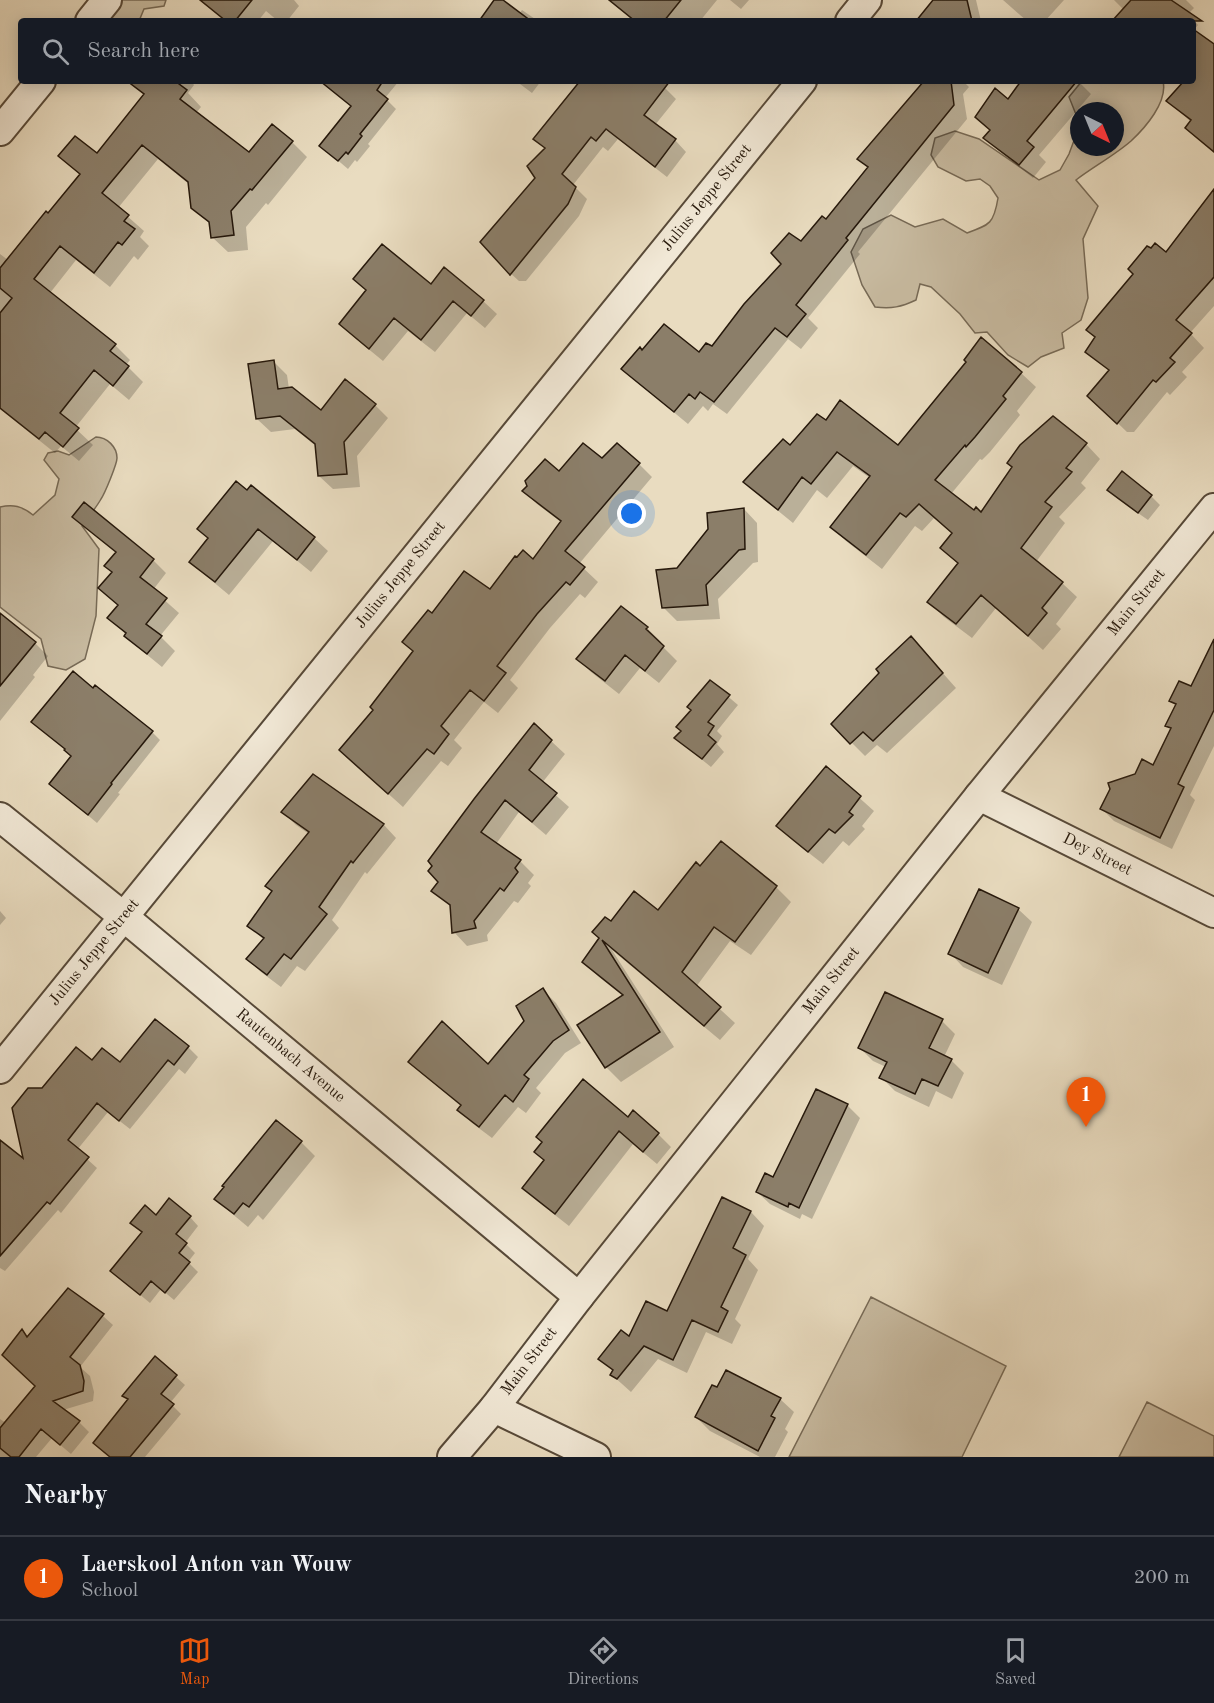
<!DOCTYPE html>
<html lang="en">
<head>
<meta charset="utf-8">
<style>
  :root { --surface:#171b24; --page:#20242c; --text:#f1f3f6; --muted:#9ea1a6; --line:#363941; --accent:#ea580c }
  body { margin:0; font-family:"Old Standard TT",serif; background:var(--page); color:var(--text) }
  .compass { position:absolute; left:1070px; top:102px; width:54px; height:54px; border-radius:50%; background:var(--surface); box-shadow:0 3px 15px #0003; rotate:137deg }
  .you { position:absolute; left:632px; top:514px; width:21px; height:21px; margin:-15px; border:4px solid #fff; border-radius:50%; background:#1a73e8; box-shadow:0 0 0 9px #1a73e833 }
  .badge { display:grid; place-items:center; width:39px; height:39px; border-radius:50%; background:var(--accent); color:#fff; font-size:20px; font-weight:700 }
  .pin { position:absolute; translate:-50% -50px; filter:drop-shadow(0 2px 3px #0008) }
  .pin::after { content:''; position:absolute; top:32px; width:21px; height:18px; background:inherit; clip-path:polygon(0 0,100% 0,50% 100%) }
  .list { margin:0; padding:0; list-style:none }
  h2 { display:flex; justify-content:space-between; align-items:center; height:78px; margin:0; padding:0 24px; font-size:26px }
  h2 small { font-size:20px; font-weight:400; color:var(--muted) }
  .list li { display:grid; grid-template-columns:39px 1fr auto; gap:18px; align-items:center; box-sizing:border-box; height:84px; padding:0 24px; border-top:2px solid var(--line) }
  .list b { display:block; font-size:22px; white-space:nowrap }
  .list p { margin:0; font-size:20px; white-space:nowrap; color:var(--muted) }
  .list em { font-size:20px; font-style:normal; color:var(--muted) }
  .icon { flex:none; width:33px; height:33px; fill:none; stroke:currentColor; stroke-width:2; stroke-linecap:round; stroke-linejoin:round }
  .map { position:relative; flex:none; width:1214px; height:1457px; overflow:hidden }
  .search { position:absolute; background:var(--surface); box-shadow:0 3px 15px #0003; left:18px; right:18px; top:18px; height:66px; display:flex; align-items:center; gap:15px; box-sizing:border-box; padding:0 21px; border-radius:6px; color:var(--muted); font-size:22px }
  .sheet { height:162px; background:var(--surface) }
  nav { display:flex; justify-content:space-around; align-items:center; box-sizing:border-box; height:84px; border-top:2px solid var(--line); background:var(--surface); font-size:16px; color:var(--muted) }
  nav a { display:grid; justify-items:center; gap:3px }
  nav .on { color:var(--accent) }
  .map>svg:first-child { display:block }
  .green { fill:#c8bba1; stroke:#776a56; stroke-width:1.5 }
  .shadow { fill:#0003 }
  .building { fill:#8b7e69; stroke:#26180b; stroke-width:1.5 }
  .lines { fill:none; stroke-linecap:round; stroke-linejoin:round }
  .street-casing { stroke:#574938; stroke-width:32 }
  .street { stroke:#f1e8d6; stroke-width:28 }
  .labels { text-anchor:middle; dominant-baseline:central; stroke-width:6; stroke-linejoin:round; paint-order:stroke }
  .street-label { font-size:16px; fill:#26180b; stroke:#f1e8d6 }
</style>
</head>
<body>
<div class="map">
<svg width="1214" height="1457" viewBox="0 0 1214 1457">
  <rect width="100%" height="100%" fill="#e9dcc0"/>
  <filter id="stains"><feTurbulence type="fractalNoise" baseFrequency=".00333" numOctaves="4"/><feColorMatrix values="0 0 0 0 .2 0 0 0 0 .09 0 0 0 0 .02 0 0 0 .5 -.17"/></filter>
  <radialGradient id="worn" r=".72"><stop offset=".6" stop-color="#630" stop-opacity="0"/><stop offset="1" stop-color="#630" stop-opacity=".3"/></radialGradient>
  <path class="green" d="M119,0H166L164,6L144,9L139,21H101Z
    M1082,81H1163C1168,102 1145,128 1131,141C1115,155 1093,167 1076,180L1098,206L1083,239L1088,298L1081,320L1062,333L1064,348L1041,357L1028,367L1008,355L987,332L975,333L960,314L931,287L920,284L916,300C901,307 892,309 875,307L862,285L851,252L863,229L891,215L915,227L943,219L967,233C990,225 994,223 998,198L990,186L980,179L966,181L938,167L931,155L935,138L955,131L979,139L1039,180L1060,170L1069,154L1079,127V147H1115V111H1079V122L1069,97Z
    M96,437C107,437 117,447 117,458C117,464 105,493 101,499C96,508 88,517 82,526L99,549L96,616L85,659L66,670L48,666L41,639L0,607V507C13,504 22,506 33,515L55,495L59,479L44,460L48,453L58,451L69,455Z
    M871,1297L1006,1366L962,1457H789Z
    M1147,1402L1214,1436V1457H1119Z"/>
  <path class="shadow" d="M206,0H294L299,6L287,21H278L266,11L258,21H225L205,2Z
    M496,0H500L519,14L522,10L538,21H481Z
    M616,0H717L700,21H633L614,2Z
    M730,0H749L741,9Z
    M935,0H976L981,21H918Z
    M1003,0H1064L1045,21H1027Z
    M1114,0H1186L1194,8L1188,14L1198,25L1193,31L1214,46V152L1187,128L1191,122L1168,101L1186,81H1193V21H1114L1124,10Z
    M142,81H191L194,85L188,93L201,107L196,113L249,154L292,142L307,157L268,205L266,203L246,227L248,250L228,252L212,237L211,225L193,207L190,185L158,159L118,208L144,231L140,237L149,246L138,260L134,256L110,287L76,260L50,293L115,345L130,360L126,365L143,382L129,400L110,384L75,428L93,445L79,461L61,446L55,453L0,409V254L8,260L80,175L60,156L97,155L145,95L137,87Z
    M325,81H399L385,98L396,109L368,144L370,146L357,162L355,160L348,169L321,146L352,107Z
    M516,81H541L532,93Z
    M599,81H655L665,88L676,99L655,125L675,140L686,152L667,177L618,139L608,151L603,147L573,185L587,199L579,216L526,281H519L507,270L537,179L546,149L535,139Z
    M916,81H963L969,87L963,94L967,119L858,252L860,254L808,318L818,328L801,349L788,339L727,414L713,404L708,411L703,406L688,424L636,381L624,369L642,352L699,354L713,348L801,243L826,221L869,168L859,159L922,86Z
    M1023,81H1078L1091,94L1039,155L1046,162L1033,178L999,151L985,138Z
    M1214,207V306L1190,333L1204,348L1182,372L1187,377L1170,395L1167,392L1134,432H1127L1103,409L1110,372L1087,351L1166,254Z
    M444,269L483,301L497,314L485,328L467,313L435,352L408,331L383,361L355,338L341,324L431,286Z
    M274,362L287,375L289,389L321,413L375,405L388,418L357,456L360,487L333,489L319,476L317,447L295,429L271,432L257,419Z
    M1021,373L1036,387L1017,411L1020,415L990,452L982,460L980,459L951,494L974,512L982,514L1086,444L1100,459L1081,483L1086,488L1059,517L1065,523L1036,562L1062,583L1077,597L1056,624L1061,629L1043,650L996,608L972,638L944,617L929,602L959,565L942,548L953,534L934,518L922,531L915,526L882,569L846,541L832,527L870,478L853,466L827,498L817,490L793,523L760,496L745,482L790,447L826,422L898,447Z
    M602,460L639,464L652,477L579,564L598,582L585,598L580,594L550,628L510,680L518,688L498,713L484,702L454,740L462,748L448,766L441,761L403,807L354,763L375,710L414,652L404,642L432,616L490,591L533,562L561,522L537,504L524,491L559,473Z
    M252,487L314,538L328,551L311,572L273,541L229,595L205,575L191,561Z
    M1109,490L1151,496L1160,505L1148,520L1118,499Z
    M744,509L757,523L758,562L753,563L718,599L720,619L677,621L663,607L678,569Z
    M74,517L153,560L166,573L153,590L179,613L160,636L175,651L162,667L140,649L110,618L119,606L100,588L113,573L106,566L117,554L88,530Z
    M621,608L647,628L661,642L659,643L677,661L659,683L640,668L619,694L591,672L578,659Z
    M0,615L35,643L48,656L33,675L35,677L0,721Z
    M1214,642V746L1190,795L1195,800L1172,849L1114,821L1102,809L1154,767L1172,730L1167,725L1177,706L1171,701L1192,688Z
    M924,652L956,688L887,753L877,745L865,756L833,724Z
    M711,682L738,705L717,731L722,736L717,744L724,752L711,767L685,746L682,731L693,711Z
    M93,690L152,732L160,740L118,793L120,794L97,823L51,784L73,757Z
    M551,741L565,754L542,783L569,807L546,835L519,812L496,844L520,861L534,875L528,883L531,886L518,903L514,901L487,935L488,941L467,946L454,932L452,908L433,891Z
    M826,768L874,811L862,826L865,829L849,846L843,841L823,864L791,839L778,826Z
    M313,776L384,825L396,838L367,874L365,872L332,920L339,928L305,971L297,966L281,987L261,972L248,959L264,940L249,926L273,892L267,886L309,834L296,825L283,812Z
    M701,868L776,887L791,902L751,955L730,941L696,987L735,1023L720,1040L612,950L674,1047L621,1082L606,1067L623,996L599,977L584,962L611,924L658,912Z
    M1018,909L1032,922L1002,985L963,967L950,953Z
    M0,911L6,918L0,925Z
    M543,990L556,1003L581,1043L565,1053L536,1088L541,1093L526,1113L518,1107L492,1138L472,1123L459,1110L462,1107L422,1074L410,1062L488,1066L526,1021Z
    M942,1021L955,1034L944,1057L951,1060L964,1073L952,1099L936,1091L929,1107L895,1091L881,1077L886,1067L873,1061L859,1047Z
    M188,1047L198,1057L185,1074L179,1069L130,1129L108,1112L77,1150L97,1168L61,1213L58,1210L5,1271L0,1268V1164L25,1162L42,1090L93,1062L120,1064Z
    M816,1091L848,1106L860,1118L812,1219L802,1214L800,1219L770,1204L757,1192L774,1179Z
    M628,1119L658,1134L671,1147L657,1164L633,1144L569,1226L537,1201L524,1188Z
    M276,1122L301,1142L315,1156L263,1220L258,1215L248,1227L230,1212L216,1199Z
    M723,1199L751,1212L764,1226L748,1259L758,1270L735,1319L741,1325L732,1344L706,1332L687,1373L658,1359L631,1392L612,1375L614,1372L600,1359L668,1313Z
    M156,1217H190L198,1226L185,1243L195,1253L188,1262L198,1272L174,1300L161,1289L150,1303L121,1279L143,1233L132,1223Z
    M69,1290L103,1316L113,1325L80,1367L90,1376L94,1392L93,1401L63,1410L79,1422L89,1432L71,1454L52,1438L36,1457H0V1419L6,1423L37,1386L28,1338Z
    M156,1359L185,1385L170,1403L181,1414L145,1457H110L95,1443L128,1401L124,1396Z
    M780,1399L794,1412L785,1429L788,1432L775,1457H760L710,1431L696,1417Z"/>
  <path class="building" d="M200,0H252L235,21H226Z
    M494,0H503L531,21H479Z
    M609,0H681L664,21H635Z
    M933,0H967L972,21H916Z
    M1131,0H1171L1202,21H1112Z
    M1193,29L1214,44V152L1185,128L1191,120L1166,101L1184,81H1193Z
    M127,81H175L187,90L180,99L249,152L272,124L293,141L252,190L250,189L231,211L234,235L211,238L209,222L191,208L188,182L142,145L102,193L129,215L124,221L135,229L122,245L118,242L94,273L60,246L34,279L116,344L110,351L129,366L113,386L94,370L60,413L79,428L63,447L45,432L39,439L0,408V313L12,298L0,288V268L46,211L48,213L80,174L58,156L75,136L97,153L144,94Z
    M320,81H383L377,90L388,99L360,134L362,136L348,154L346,152L338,161L319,146L351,106Z
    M580,81H670L644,115L676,139L655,167L606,129L596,141L591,137L562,174L576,187L568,204L510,275L480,242L535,178L527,166L545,148L533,139Z
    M924,81H951L954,105L846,238L848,240L796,305L806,314L787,337L775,328L714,402L700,392L695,399L689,394L674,412L621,369L640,347L642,350L664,324L699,352L706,343L712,346L744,304L781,264L771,253L789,233L801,241L822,216L826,219L868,167L857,159Z
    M1021,81H1077L1027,141L1034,147L1019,165L983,138L990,130L975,117L995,88L1008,99Z
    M1214,189V277L1176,320L1192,333L1170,358L1175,362L1156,382L1153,380L1117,424L1087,396L1109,370L1085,352L1095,337L1086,330L1133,274L1128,269L1147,246L1151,248L1155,243L1166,252Z
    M382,244L431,284L444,267L484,300L471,316L453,301L421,340L394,318L369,349L339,324L366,290L353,279Z
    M981,337L1022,372L1003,396L1006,399L975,437L966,447L965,445L935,480L974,510L976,507L981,512L1012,467L1007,463L1020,445L1053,416L1087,443L1066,468L1072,472L1045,502L1052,507L1021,548L1063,582L1042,608L1047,613L1028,636L981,595L956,624L927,602L958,563L940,548L952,533L919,504L906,517L900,513L866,555L830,527L870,476L837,452L811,484L802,477L778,510L743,482L783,439L790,445L817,414L826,420L840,400L898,445L966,362L964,360Z
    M274,360L278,389L292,387L321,410L345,379L376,404L344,442L347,474L318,476L315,444L280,416L256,419L248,364Z
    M583,443L602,458L617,443L640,463L565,551L585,567L570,585L566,582L537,614L497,666L506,673L484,701L470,690L441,726L449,734L434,754L427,749L388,794L339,750L373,710L370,707L413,651L402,642L428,610L432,613L464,571L490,589L515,556L517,557L523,550L533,559L561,521L522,491L527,486L525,481L545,459L559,471Z
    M1122,471L1152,495L1138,513L1107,490Z
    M236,481L247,490L251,485L315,537L297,560L258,529L215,582L189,562L208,538L197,529Z
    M84,502L154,559L140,577L167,598L146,624L162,636L147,654L124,636L126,633L107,618L118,605L98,588L112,572L104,566L116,552L72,517Z
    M744,508L745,549L739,550L706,585L708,605L662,608L656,570L677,568L708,529L707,513Z
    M621,606L648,627L646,629L664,646L645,671L625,655L605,681L576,659Z
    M0,613L36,642L0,686Z
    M911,636L943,673L873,741L863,732L850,744L831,724L879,673L876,669Z
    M1214,639V710L1178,784L1184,787L1160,838L1100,809L1110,789L1108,783L1135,774L1142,759L1153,765L1171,728L1165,726L1176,704L1169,701L1179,681L1191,686Z
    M73,671L93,688L95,685L153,731L111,783L112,784L88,815L49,784L71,756L64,750L65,749L31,722Z
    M710,680L730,695L708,722L714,726L708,735L716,742L702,759L674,738L681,731L676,727L691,710L687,707Z
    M534,723L552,740L529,770L557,793L532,822L505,800L481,832L521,860L515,868L518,872L504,891L500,888L474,921L476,928L452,933L450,905L431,891L438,882L428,871L432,866L428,861L474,799Z
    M826,766L861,796L849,812L853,815L835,833L829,829L808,852L776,826Z
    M313,774L384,824L353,863L351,861L319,907L327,914L291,959L284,954L267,975L246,959L264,938L247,926L272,891L265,886L309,832L281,812Z
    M721,841L777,886L735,942L714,927L682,972L721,1007L704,1026L602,940L660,1032L605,1068L577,1025L623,995L582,962L599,938L592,932L605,917L611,921L634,891L658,910L696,862L700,866Z
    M979,889L1019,908L988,973L948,954Z
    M543,988L569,1030L553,1041L524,1075L529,1079L513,1102L505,1095L479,1127L457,1110L461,1105L408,1062L442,1021L488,1064L524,1021L516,1006Z
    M885,992L943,1019L929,1048L952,1059L938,1086L922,1079L915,1094L879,1078L887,1062L858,1048Z
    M155,1019L189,1046L174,1065L168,1060L119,1121L97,1103L68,1140L89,1157L50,1204L47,1202L0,1256V1140L23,1158L12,1108L28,1088H42L76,1047L92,1060L102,1048L120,1062Z
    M583,1079L628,1117L633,1110L659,1133L643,1152L619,1131L555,1214L522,1188L544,1160L534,1152L542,1142L536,1137Z
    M816,1089L848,1104L799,1208L789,1203L788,1207L756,1192L765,1173L773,1177Z
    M276,1120L302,1141L249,1207L243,1203L234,1214L214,1199L224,1187L222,1186Z
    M722,1197L751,1211L733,1248L746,1255L721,1307L728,1311L718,1332L692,1320L673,1360L644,1346L617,1379L610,1375L613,1370L598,1359L621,1330L629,1336L646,1301L667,1311Z
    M169,1198L191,1216L176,1234L187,1243L179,1253L190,1262L165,1293L151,1281L140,1295L110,1271L142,1232L130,1223L145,1205L156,1215Z
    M68,1288L104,1314L70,1357L80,1365L84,1381L83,1391L53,1401L80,1421L60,1445L41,1429L19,1457H11L0,1448V1428L35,1386L2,1355L22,1329L27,1337Z
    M155,1356L177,1375L161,1394L174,1404L130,1457H110L93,1443L128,1399L122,1396Z
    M726,1370L781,1398L771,1416L775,1418L758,1451L695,1417L712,1385L717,1387Z"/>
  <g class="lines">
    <g class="street-casing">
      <g id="street">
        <path d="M90,21L107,0"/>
        <path d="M850,21L867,0"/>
        <path d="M0,131L41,81"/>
        <path id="s1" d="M979,796L1214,913"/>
        <path id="s2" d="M0,817L124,917L579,1297"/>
        <path id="s3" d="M0,1069L802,81"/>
        <path d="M494,1408L596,1457"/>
        <path id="s4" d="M452,1457L494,1408L579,1297L979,796L1214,508"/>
      </g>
    </g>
    <use href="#street" class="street"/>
  </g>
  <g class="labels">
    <g class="street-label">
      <text stroke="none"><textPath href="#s3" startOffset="1122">Julius Jeppe Street</textPath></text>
      <text stroke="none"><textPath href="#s3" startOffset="636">Julius Jeppe Street</textPath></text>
      <text stroke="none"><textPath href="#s4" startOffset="1095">Main Street</textPath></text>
      <text stroke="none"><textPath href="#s1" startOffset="132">Dey Street</textPath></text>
      <text stroke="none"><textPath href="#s3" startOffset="150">Julius Jeppe Street</textPath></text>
      <text stroke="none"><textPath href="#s4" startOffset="609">Main Street</textPath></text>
      <text stroke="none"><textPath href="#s2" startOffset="376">Rautenbach Avenue</textPath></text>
      <text stroke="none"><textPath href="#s4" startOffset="123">Main Street</textPath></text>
    </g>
  </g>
  <rect width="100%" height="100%" filter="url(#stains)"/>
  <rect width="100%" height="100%" fill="url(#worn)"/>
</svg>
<svg class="compass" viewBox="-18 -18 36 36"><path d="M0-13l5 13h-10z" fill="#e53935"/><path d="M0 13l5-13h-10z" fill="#9ea1a6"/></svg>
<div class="you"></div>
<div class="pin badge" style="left:1086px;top:1127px">1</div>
<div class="search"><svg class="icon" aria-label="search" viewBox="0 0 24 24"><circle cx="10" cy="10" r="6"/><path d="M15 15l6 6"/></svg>Search here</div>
</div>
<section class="sheet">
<h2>Nearby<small></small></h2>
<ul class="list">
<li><span class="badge">1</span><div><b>Laerskool Anton van Wouw</b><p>School</p></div><em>200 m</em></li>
</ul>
</section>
<nav>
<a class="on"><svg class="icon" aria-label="map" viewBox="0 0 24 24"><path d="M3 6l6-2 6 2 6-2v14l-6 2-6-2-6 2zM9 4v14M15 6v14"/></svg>Map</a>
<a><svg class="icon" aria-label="directions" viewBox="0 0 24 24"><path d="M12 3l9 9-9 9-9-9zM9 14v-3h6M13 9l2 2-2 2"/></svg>Directions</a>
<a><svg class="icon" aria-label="saved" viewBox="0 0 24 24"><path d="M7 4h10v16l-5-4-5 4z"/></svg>Saved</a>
</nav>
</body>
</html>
